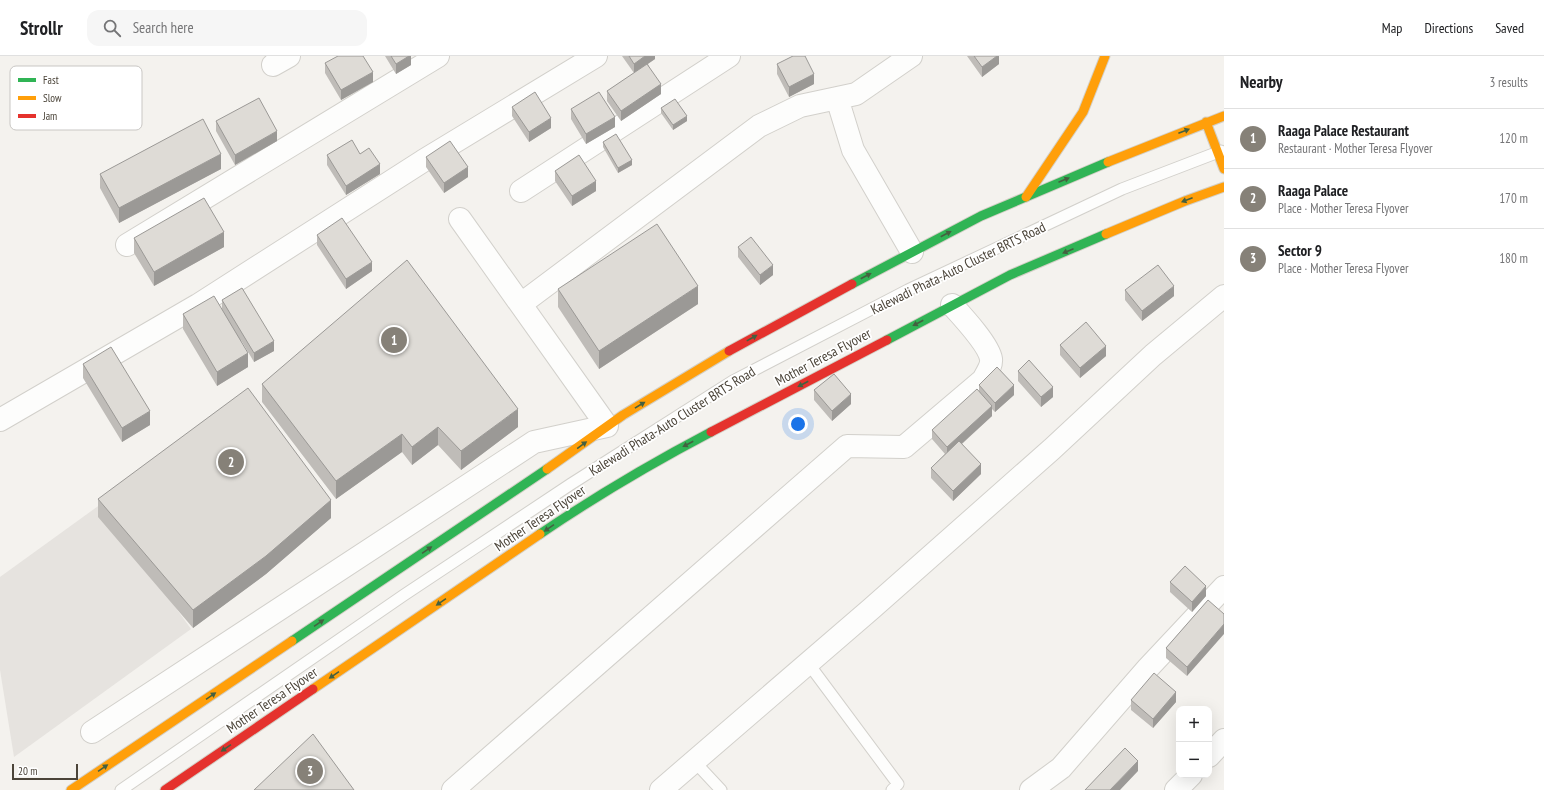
<!DOCTYPE html>
<html lang="en">
<head>
<meta charset="utf-8">
<style>
  :root { --surface:#fff; --page:#f6f6f6; --text:#202124; --muted:#757577; --line:#e0e0e0; --accent:#868178 }
  body { margin:0; font-family:"PT Sans Narrow",sans-serif; background:var(--page); color:var(--text) }
  .controls { position:absolute; right:12px; bottom:12px; display:grid; overflow:hidden; border-radius:8px; box-shadow:0 4px 16px #0002 }
  .controls button { width:36px; height:36px; display:grid; place-items:center; padding:0; border:0; border-bottom:1px solid var(--line); background:var(--surface); color:var(--text); font:20px sans-serif }
  .scale { position:absolute; left:12px; bottom:10px; width:66px; box-sizing:border-box; padding-left:4px; border:2px solid #4b4439; border-top:0; font-size:11px; line-height:14px; white-space:nowrap; color:#4b4439; -webkit-text-stroke:3px #fff; paint-order:stroke }
  .you { position:absolute; left:798px; top:368px; width:14px; height:14px; margin:-10px; border:3px solid #fff; border-radius:50%; background:#1a73e8; box-shadow:0 0 0 6px #1a73e833 }
  .badge { display:grid; place-items:center; width:26px; height:26px; border-radius:50%; background:var(--accent); color:#fff; font-size:13px; font-weight:700 }
  .pin { position:absolute; translate:-50% -50%; border:2px solid #fff; box-shadow:0 1px 4px #0006 }
  .list { margin:0; padding:0; list-style:none }
  h2 { display:flex; justify-content:space-between; align-items:center; height:52px; margin:0; padding:0 16px; font-size:17px }
  h2 small { font-size:13px; font-weight:400; color:var(--muted) }
  .list li { display:grid; grid-template-columns:26px 1fr auto; gap:12px; align-items:center; box-sizing:border-box; height:60px; padding:0 16px; border-top:1px solid var(--line) }
  .list b { display:block; font-size:15px; white-space:nowrap }
  .list p { margin:0; font-size:13px; white-space:nowrap; color:var(--muted) }
  .list em { font-size:13px; font-style:normal; color:var(--muted) }
  .icon { flex:none; width:22px; height:22px; fill:none; stroke:currentColor; stroke-width:2; stroke-linecap:round; stroke-linejoin:round }
  .map { position:relative; flex:none; width:1224px; height:734px; overflow:hidden }
  header { display:flex; align-items:center; gap:24px; box-sizing:border-box; height:56px; padding:0 20px; background:var(--surface); border-bottom:1px solid var(--line) }
  header strong { font-size:19px }
  nav { display:flex; gap:22px; margin-inline-start:auto; font-size:14px }
  .search { width:280px; height:36px; background:var(--page); display:flex; align-items:center; gap:10px; box-sizing:border-box; padding:0 14px; border-radius:12px; color:var(--muted); font-size:15px }
  main { display:flex }
  aside { flex:1; background:var(--surface) }
  .map>svg:first-child { display:block }
  .parking { fill:#e6e3df }
  .lines { fill:none; stroke-linecap:round; stroke-linejoin:round }
  .lane-casing { stroke:#d2d0cb; stroke-width:13 }
  .street-casing { stroke:#d2d0cb; stroke-width:24 }
  .fast-casing { stroke:#d3cfc5; stroke-width:11 }
  .slow-casing { stroke:#d3cfc5; stroke-width:11 }
  .jam-casing { stroke:#d3cfc5; stroke-width:11 }
  .lane { stroke:#fdfdfc; stroke-width:11 }
  .street { stroke:#fdfdfc; stroke-width:22 }
  .fast { stroke:#30b455; stroke-width:9 }
  .slow { stroke:#ff9f0a; stroke-width:9 }
  .jam { stroke:#e5322d; stroke-width:9 }
  .wall { fill:#bfbcb8 }
  .shaded-wall { fill:#9b9996 }
  .building { fill:#dedbd6; stroke:#9b9996 }
  .oneway { fill:#446040 }
  .labels { text-anchor:middle; dominant-baseline:central; stroke-width:3.5; stroke-linejoin:round; paint-order:stroke }
  .street-label { font-size:14px; fill:#4b4439; stroke:#fff }
  .key { fill:#fff; stroke:#c9c7c4; stroke-width:1 }
  .key-label { font-size:11px; fill:#4b4439 }
</style>
</head>
<body>
<header>
<strong>Strollr</strong>
<div class="search"><svg class="icon" aria-label="search" viewBox="0 0 24 24"><circle cx="10" cy="10" r="6"/><path d="M15 15l6 6"/></svg>Search here</div>
<nav><a>Map</a><a>Directions</a><a>Saved</a></nav>
</header>
<main>
<div class="map">
<svg width="1224" height="734" viewBox="0 0 1224 734">
  <rect width="100%" height="100%" fill="#f4f2ee"/>
  <path class="parking" d="M101,448L191,573L14,701L0,614V521Z"/>
  <g class="lines">
    <g class="lane-casing">
      <path id="lane" d="M808,607L898,728L892,734
        M693,704L721,734
        M121,734L404,539L571,428L733,325L908,234L1122,133L1221,95"/>
    </g>
    <g class="street-casing">
      <path id="street" d="M273,9L289,0
        M837,42L853,94L912,196
        M521,135L729,0
        M127,189L438,0
        M521,248L759,70L800,50L856,38L911,0
        M0,364L198,249L423,105L596,0
        M92,676L534,386L607,370L460,163
        M1209,700L1224,684
        M453,734L847,390L904,391L983,324C986,318 992,310 991,303C989,289 962,260 952,249
        M661,734L871,553L1052,393L1153,299L1224,240
        M1031,734L1061,712L1148,612L1224,531
        M1176,734L1191,719"/>
    </g>
    <g class="fast-casing">
      <path id="fast" d="M852,228L981,160L1108,106
        M887,284L1010,219L1106,178
        M540,478C596,440 652,407 711,376
        M292,585L547,413"/>
    </g>
    <g class="slow-casing">
      <path id="slow" d="M1206,66L1224,113
        M1108,106L1224,60
        M1026,141L1083,56L1105,0
        M1106,178L1185,145L1224,131
        M547,413L623,359L729,295
        M313,633L540,478
        M71,734L292,585"/>
    </g>
    <g class="jam-casing">
      <path id="jam" d="M729,295L852,228
        M711,376L887,284
        M165,734L313,633"/>
    </g>
    <use href="#lane" class="lane"/>
    <use href="#street" class="street"/>
    <use href="#fast" class="fast"/>
    <use href="#slow" class="slow"/>
    <use href="#jam" class="jam"/>
  </g>
  <path class="wall" d="M385,0H411V9L396,18Z
    M622,0H655V3L648,8L661,38L621,65L607,45V35L634,17Z
    M967,0H999V8L982,21Z
    M325,7L373,26L341,44L325,17Z
    M777,8L814,28L789,41L777,18Z
    M512,51L551,72L529,86L512,60Z
    M661,52L687,65L673,74L661,57Z
    M571,53L615,71L586,88L571,63Z
    M216,65L277,85L235,109L216,75Z
    M603,86L632,109L618,117L603,91Z
    M360,98L380,118L346,139L327,109V99Z
    M426,101L468,121L444,137L426,111Z
    M221,113L119,167L100,132V118Z
    M555,115L596,135L572,150L555,125Z
    M317,179L372,215L346,233L317,189Z
    M134,182L224,191L154,230L134,197Z
    M738,191L773,219L760,229L738,201Z
    M558,233L698,248L599,313L558,251Z
    M1125,234L1174,240L1142,265L1125,244Z
    M222,244L274,295L254,306L241,284L248,311L217,330L183,273V258L222,252Z
    M1060,289L1106,300L1080,322L1060,299Z
    M83,308L150,369L122,386L83,322Z
    M1018,315L1053,341L1041,351L1018,325Z
    M262,328L518,371L461,414L438,389L412,409L402,396L336,443L262,346Z
    M979,329L1014,339L995,356L992,353V360L962,388L981,418L953,445L931,422V412L945,398L932,383V374L979,335Z
    M814,334L851,348L832,365L814,344Z
    M98,443L331,462L266,518L193,572L98,461Z
    M1170,526L1206,540L1192,556L1170,536Z
    M1208,544L1187,620L1166,602V592Z
    M1131,644L1176,646L1153,672L1131,654Z"/>
  <path class="shaded-wall" d="M409,0H411V9L396,18V8Z
    M645,0H655V3L634,17V8Z
    M997,0H999V8L982,21V11Z
    M373,16V26L341,44V34Z
    M814,18V28L789,41V31Z
    M661,28V38L621,65V55Z
    M687,60V65L673,74V69Z
    M615,61V71L586,88V78Z
    M551,62V72L529,86V76Z
    M277,75V85L235,109V99Z
    M221,98V113L119,167V152Z
    M632,104V109L618,117V112Z
    M380,108V118L346,139V130Z
    M468,111V121L444,137V127Z
    M596,125V135L572,150V140Z
    M224,176V191L154,230V216Z
    M372,206V215L346,233V223Z
    M773,209V219L760,229V219Z
    M698,230V248L599,313V295Z
    M1174,230V240L1142,265V255Z
    M274,285V295L254,306V297Z
    M1106,290V300L1080,322V312Z
    M248,297V311L217,330V316Z
    M1014,329V339L995,356V347Z
    M1053,331V341L1041,351V341Z
    M851,338V348L832,365V355Z
    M992,350V360L947,401V391Z
    M518,353V371L461,414V395Z
    M150,355V369L122,386V372Z
    M438,371V389L412,409V391Z
    M402,378V396L336,443V425Z
    M981,408V418L953,445V435Z
    M331,444V462L266,518L193,572V554Z
    M1206,530V540L1192,556V546Z
    M1224,568V578L1187,620V611Z
    M1176,636V646L1153,672V663Z
    M1138,705V715L1120,734H1110Z"/>
  <path class="building" d="M338,0H363L373,16L341,34L325,7Z
    M391,0H409L396,8Z
    M629,0H645L634,8Z
    M793,0H805L814,18L789,31L777,8Z
    M974,0H997L982,11Z
    M647,8L661,28L621,55L607,35Z
    M535,36L551,62L529,76L512,51Z
    M599,36L615,61L586,78L571,53Z
    M259,42L277,75L235,99L216,65Z
    M675,43L687,60L673,69L661,52Z
    M203,63L221,98L119,152L100,118Z
    M616,78L632,104L618,112L603,86Z
    M352,84L360,98L369,92L380,108L346,130L327,99Z
    M450,85L468,111L444,127L426,101Z
    M579,99L596,125L572,140L555,115Z
    M204,142L224,176L154,216L134,182Z
    M342,162L372,206L346,223L317,179Z
    M657,168L698,230L599,295L558,233Z
    M751,181L773,209L760,219L738,191Z
    M407,204L518,353L461,395L438,371L412,391L402,378L336,425L262,328Z
    M1158,209L1174,230L1142,255L1125,234Z
    M242,232L274,285L254,297L222,244Z
    M214,240L248,297L217,316L183,258Z
    M1086,266L1106,290L1080,312L1060,289Z
    M111,291L150,355L122,372L83,308Z
    M1029,304L1053,331L1041,341L1018,315Z
    M997,311L1014,329L995,347L979,329Z
    M834,318L851,338L832,355L814,334Z
    M248,332L331,444L266,500L193,554L98,443Z
    M977,333L992,350L947,391L932,374Z
    M959,385L981,408L953,435L931,412Z
    M1185,510L1206,530L1192,546L1170,526Z
    M1208,544L1224,558V568L1187,611L1166,592Z
    M1154,617L1176,636L1153,663L1131,644Z
    M313,678L354,734H254Z
    M1125,692L1138,705L1110,734H1085Z"/>
  <defs><path id="oneway-solid" d="M-6-.8H1V-3.2L6.5 0L1 3.2V.8H-6Z"/></defs>
  <g class="oneway">
    <use href="#oneway-solid" transform="translate(1184 75) rotate(-21)"/>
    <use href="#oneway-solid" transform="translate(1064 124) rotate(-23)"/>
    <use href="#oneway-solid" transform="translate(1187 144) rotate(159)"/>
    <use href="#oneway-solid" transform="translate(946 178) rotate(-28)"/>
    <use href="#oneway-solid" transform="translate(1068 195) rotate(157)"/>
    <use href="#oneway-solid" transform="translate(866 220) rotate(-28)"/>
    <use href="#oneway-solid" transform="translate(918 267) rotate(152)"/>
    <use href="#oneway-solid" transform="translate(752 282) rotate(-29)"/>
    <use href="#oneway-solid" transform="translate(803 328) rotate(152)"/>
    <use href="#oneway-solid" transform="translate(640 349) rotate(-31)"/>
    <use href="#oneway-solid" transform="translate(688 388) rotate(152)"/>
    <use href="#oneway-solid" transform="translate(582 389) rotate(-36)"/>
    <use href="#oneway-solid" transform="translate(549 472) rotate(146)"/>
    <use href="#oneway-solid" transform="translate(427 494) rotate(-34)"/>
    <use href="#oneway-solid" transform="translate(441 546) rotate(146)"/>
    <use href="#oneway-solid" transform="translate(319 567) rotate(-34)"/>
    <use href="#oneway-solid" transform="translate(334 619) rotate(146)"/>
    <use href="#oneway-solid" transform="translate(211 640) rotate(-34)"/>
    <use href="#oneway-solid" transform="translate(226 692) rotate(146)"/>
    <use href="#oneway-solid" transform="translate(103 712) rotate(-34)"/>
  </g>
  <g class="labels">
    <g class="street-label">
      <text transform="translate(958 212) rotate(-26)">Kalewadi Phata-Auto Cluster BRTS Road</text>
      <text transform="translate(823 301) rotate(-28)">Mother Teresa Flyover</text>
      <text transform="translate(672 365) rotate(-32)">Kalewadi Phata-Auto Cluster BRTS Road</text>
      <text transform="translate(540 462) rotate(-34)">Mother Teresa Flyover</text>
      <text transform="translate(272 644) rotate(-34)">Mother Teresa Flyover</text>
    </g>
  </g>
  <rect x="10" y="10" width="132" height="64" rx="6" class="key"/>
  <rect x="18" y="22" width="18" height="4" fill="#30b455"/>
  <rect x="18" y="40" width="18" height="4" fill="#ff9f0a"/>
  <rect x="18" y="58" width="18" height="4" fill="#e5322d"/>
  <g class="key-label">
    <text x="43" y="28">Fast</text>
    <text x="43" y="46">Slow</text>
    <text x="43" y="64">Jam</text>
  </g>
</svg>
<div class="controls">
<button>+</button>
<button>−</button>
</div>
<div class="scale">20 m</div>
<div class="you"></div>
<div class="pin badge" style="left:394px;top:284px">1</div>
<div class="pin badge" style="left:231px;top:406px">2</div>
<div class="pin badge" style="left:310px;top:715px">3</div>
</div>
<aside>
<h2>Nearby<small>3 results</small></h2>
<ul class="list">
<li><span class="badge">1</span><div><b>Raaga Palace Restaurant</b><p>Restaurant · Mother Teresa Flyover</p></div><em>120 m</em></li>
<li><span class="badge">2</span><div><b>Raaga Palace</b><p>Place · Mother Teresa Flyover</p></div><em>170 m</em></li>
<li><span class="badge">3</span><div><b>Sector 9</b><p>Place · Mother Teresa Flyover</p></div><em>180 m</em></li>
</ul>
</aside>
</main>
</body>
</html>
